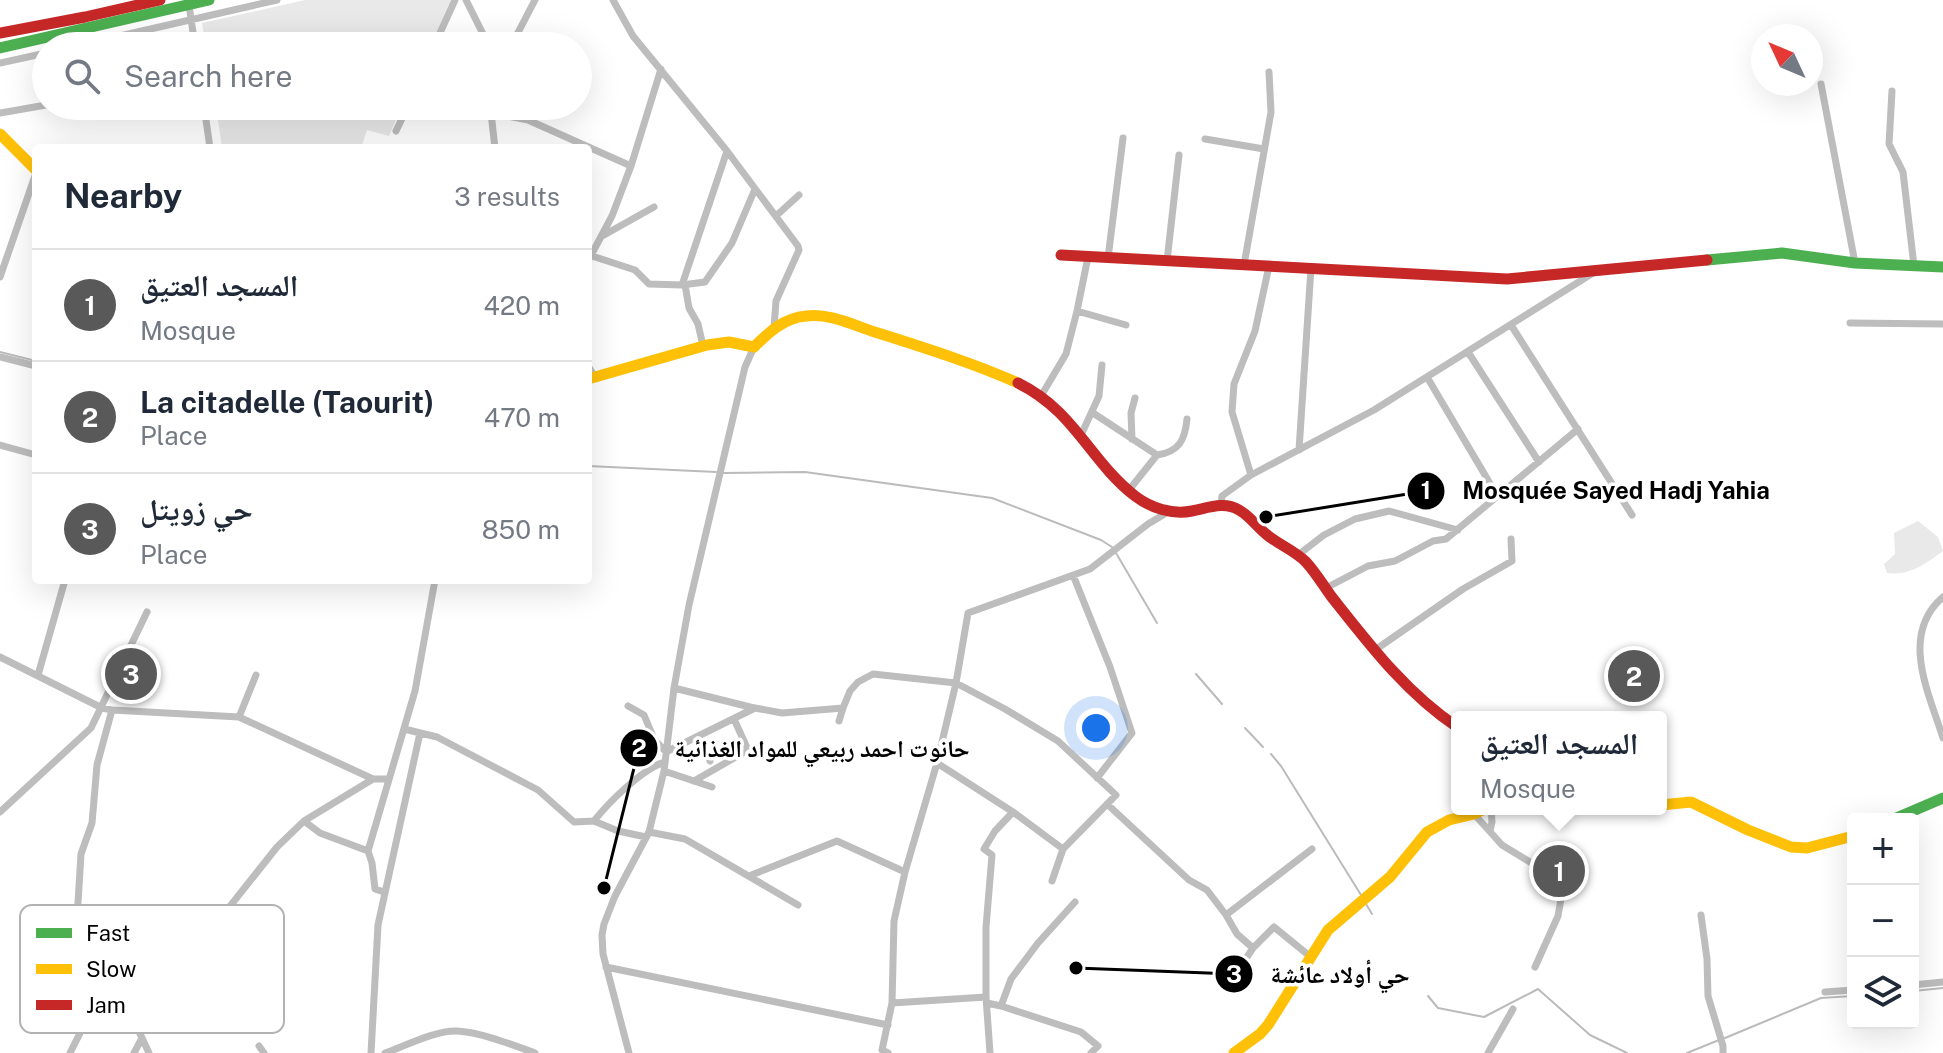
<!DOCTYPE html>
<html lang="en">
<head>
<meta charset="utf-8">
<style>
  :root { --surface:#fff; --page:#f2f2f3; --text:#1f2937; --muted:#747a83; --line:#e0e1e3; --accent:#595959 }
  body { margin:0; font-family:"Public Sans","Noto Naskh Arabic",sans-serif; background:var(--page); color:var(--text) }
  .controls { position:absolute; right:24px; bottom:24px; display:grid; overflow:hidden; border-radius:8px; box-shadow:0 8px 32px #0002 }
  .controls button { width:72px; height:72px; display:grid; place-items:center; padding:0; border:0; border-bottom:2px solid var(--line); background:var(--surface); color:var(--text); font:40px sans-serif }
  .compass { position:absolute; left:1751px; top:24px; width:72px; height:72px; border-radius:50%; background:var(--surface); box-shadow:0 8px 32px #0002; rotate:314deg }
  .you { position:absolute; left:1096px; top:728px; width:28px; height:28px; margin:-20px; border:6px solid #fff; border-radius:50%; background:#1a73e8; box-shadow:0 0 0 12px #1a73e833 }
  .badge { display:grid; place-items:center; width:52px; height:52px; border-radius:50%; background:var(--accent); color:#fff; font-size:26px; font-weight:700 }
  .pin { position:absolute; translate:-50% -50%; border:4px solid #fff; box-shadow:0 2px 8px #0006 }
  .popup { position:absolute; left:1451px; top:711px; width:216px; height:104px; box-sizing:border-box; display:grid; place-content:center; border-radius:8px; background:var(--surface); filter:drop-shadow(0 2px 6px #0005); font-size:26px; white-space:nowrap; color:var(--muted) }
  .popup b { font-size:30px; color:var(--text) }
  .popup::after { content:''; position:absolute; left:50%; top:100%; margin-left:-16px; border:16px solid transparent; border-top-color:var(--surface) }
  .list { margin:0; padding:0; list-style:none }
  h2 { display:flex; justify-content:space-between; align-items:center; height:104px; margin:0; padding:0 32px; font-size:34px }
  h2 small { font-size:26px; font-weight:400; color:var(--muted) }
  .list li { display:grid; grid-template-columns:52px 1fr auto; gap:24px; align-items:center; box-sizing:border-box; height:112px; padding:0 32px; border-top:2px solid var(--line) }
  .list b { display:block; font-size:30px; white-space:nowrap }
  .list p { margin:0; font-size:26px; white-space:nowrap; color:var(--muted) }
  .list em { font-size:26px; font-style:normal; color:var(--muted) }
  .icon { flex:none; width:44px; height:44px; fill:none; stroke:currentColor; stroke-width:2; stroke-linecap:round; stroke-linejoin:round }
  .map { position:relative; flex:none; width:1943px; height:1053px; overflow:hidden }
  .search { position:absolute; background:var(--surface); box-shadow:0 8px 32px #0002; left:32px; top:32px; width:560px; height:88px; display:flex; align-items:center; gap:20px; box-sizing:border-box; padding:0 28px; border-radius:44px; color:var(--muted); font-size:30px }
  .panel { position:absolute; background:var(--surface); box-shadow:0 8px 32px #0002; left:32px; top:144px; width:560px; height:440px; border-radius:8px }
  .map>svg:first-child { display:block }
  .green { fill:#e9e9e9 }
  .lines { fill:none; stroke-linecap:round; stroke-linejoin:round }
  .stream { stroke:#bbb; stroke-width:2 }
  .street { stroke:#bdbdbd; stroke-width:7 }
  .fast { stroke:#4caf50; stroke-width:11 }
  .slow { stroke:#ffc107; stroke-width:11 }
  .jam { stroke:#c62828; stroke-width:11 }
  .key { fill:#fff; stroke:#b2b2b2; stroke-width:2 }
  .key-label { font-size:22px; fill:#000 }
  .leader { fill:none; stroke:#000; stroke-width:3 }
  .callout-dot { fill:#000; stroke:#fff; stroke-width:3 }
  .mark-label { font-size:24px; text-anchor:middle; font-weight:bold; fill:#fff }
  .callout-label { font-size:24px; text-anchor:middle; font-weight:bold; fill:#000; stroke:#fff; stroke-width:7; stroke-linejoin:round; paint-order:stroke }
</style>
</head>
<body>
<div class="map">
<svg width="1943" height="1053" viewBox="0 0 1943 1053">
  <rect width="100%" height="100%" fill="#fff"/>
  <path class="green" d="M305,0H451L430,46H206L202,23Z
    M216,106H402L389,136L367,130L361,148H222Z
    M1918,521L1938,537L1943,551C1925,564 1910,576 1887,573L1884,564L1895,554L1894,533Z"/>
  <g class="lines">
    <path class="stream" d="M0,352L36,361
      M588,466L716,472
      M724,473L805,472L992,498L1101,540L1112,547
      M1116,553L1157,623
      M1196,674L1222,704
      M1245,728L1263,747
      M1271,754L1281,766L1361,895
      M1366,904L1372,914
      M1913,991L1943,988
      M1428,996L1438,1008L1484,1017L1538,989L1590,1035L1627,1053
      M1725,1038L1821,998L1853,996
      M1687,1053L1719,1040"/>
    <path class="street" d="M466,0L489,46
      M613,0L633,36L727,151L798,246L799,250L776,301L774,327
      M189,5L195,46
      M76,46L277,0
      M434,46L455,0
      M511,46L535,0
      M0,63L46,53
      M1821,84L1855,263
      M1892,91L1889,144L1903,172L1914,266
      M204,106L210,148
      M492,106L491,113L495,148
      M0,113L46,105
      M491,113L528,120L631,166
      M396,131L408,106
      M1205,139L1264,149
      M777,215L799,195
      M604,235L654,207
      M592,256L635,270L649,284L682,285L705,282L732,243L755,189
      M1108,258L1123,138
      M588,261L612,216L631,166L661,69
      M1167,261L1179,155
      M1244,265L1271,112L1269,72
      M0,277L36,173
      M682,285L727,151
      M685,285L689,308L698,324L703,346
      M1077,311L1126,325
      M1850,323L1943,324
      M1511,325L1632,515
      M1468,352L1539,462
      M0,357L36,366
      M588,366L595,377
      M1427,377L1498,497
      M1041,396L1066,354L1077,311L1088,257
      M1093,413L1157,455C1179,452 1185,440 1187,419
      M1082,433L1099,396L1102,365
      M1132,439L1131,413L1135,398
      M0,445L36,455
      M1299,450L1311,268
      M1251,475L1232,412L1234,384L1255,331L1269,266
      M1129,490L1157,455
      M1221,505L1222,496L1251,475L1374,410L1593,273
      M1298,555L1324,535L1355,519L1389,511L1458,530
      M1073,575L1110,667L1132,733L1097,778
      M1326,588L1368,566L1395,561L1433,541L1446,539L1578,429
      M1943,597C1899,635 1929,693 1943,738
      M1375,650L1463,589L1512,561L1511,539
      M0,657L102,708L112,710L239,717L373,779H388
      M38,675L65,580
      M674,688L754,708
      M628,706L644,715L654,739L666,752L755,708L782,713L843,708
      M112,710L97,765L92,823L81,854L75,951L105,991L134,1021L149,1053
      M239,717L256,675
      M839,721L843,708L850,691L858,682L873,674L956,683L1005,709L1058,741L1116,795L1063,849L1052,881
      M404,729L437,737L538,790L574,822L594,821L618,831L646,837
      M698,737L710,761
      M937,763L1013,812L1063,849
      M664,771L712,787
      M694,781L748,750L734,719
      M1107,804L1189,880L1207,890L1226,915L1237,934L1253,948
      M0,812L91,728L147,612
      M1474,814L1502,845L1535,865L1544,882L1561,899L1558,916L1535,967
      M304,821L320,833L368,851
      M594,821C608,803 643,768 665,762
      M1490,831L1492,822L1491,809
      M649,832L685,839L798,905
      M749,876L837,841L905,872
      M384,892L375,889L372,863L368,851L415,691L435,580
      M1226,915L1312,849
      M1701,915L1707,959L1708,996L1723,1046V1053
      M1241,966L1253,948L1274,927L1312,958
      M606,967L888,1025
      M1913,985L1943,982
      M105,991L149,951
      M1825,992L1853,990
      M892,1003L986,997
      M987,1003L1001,1006L1081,1032L1098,1046L1091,1053
      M1001,1006L1011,979L1038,943L1075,902
      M134,1021L177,952L208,934L277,847L304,821L373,779
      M259,1046L264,1053
      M70,1053L103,987
      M134,1053L142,1038
      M371,1053L378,925L420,733
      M385,1053C405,1046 436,1030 457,1031C480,1032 513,1045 535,1053
      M629,1053L603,954L602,935L604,924L615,896L649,832L664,771L674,688L689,605L745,367L754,347
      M888,1053L882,1050L892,1003L894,921L905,872L937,763L956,683L968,613L1090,569L1148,524L1168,512
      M990,1053L986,997V927L992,855L984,849L995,831L1013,812
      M1488,1053L1513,1009"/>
    <path class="fast" d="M0,48L209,0
      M1707,260L1782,253L1855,263L1943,267
      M1894,819L1943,798"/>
    <path class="slow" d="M0,134L36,170
      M588,379L707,345L729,342L754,347C769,332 784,318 806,316C831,313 855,326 878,333C925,348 973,363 1018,383
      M1661,805L1691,802L1748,830L1791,847L1807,848L1853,836
      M1234,1053L1260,1034L1268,1025L1328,930L1390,877L1427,832L1449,820L1474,814L1484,809"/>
    <path class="jam" d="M0,33L85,17L160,0
      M1061,255L1507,279L1707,260
      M1018,383C1075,411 1089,460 1135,496C1151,508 1172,515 1192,511C1208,508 1224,501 1239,510C1250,516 1257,527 1266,534C1279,545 1294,550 1306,562C1316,573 1323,585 1331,596C1369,644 1406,693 1457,727"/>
  </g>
  <rect x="20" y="905" width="264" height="128" rx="12" class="key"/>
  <rect x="36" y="928" width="36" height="10" fill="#4caf50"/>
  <rect x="36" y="964" width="36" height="10" fill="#ffc107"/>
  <rect x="36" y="1000" width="36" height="10" fill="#c62828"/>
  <g class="key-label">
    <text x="86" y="941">Fast</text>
    <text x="86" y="977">Slow</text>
    <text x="86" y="1013">Jam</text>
  </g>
  <path class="leader" d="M1266 517L1426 491M604 888L639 748M1076 968L1234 974"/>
  <g class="callout-dot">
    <circle cx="1266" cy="517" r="8"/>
    <circle cx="604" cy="888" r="8"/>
    <circle cx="1076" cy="968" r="8"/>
    <circle cx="1426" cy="491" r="20"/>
    <circle cx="639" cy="748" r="20"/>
    <circle cx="1234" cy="974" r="20"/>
  </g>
  <g class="mark-label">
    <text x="1426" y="499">1</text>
    <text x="639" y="757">2</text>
    <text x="1234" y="983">3</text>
  </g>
  <g class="callout-label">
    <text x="1616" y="499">Mosquée Sayed Hadj Yahia</text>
    <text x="822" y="757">حانوت احمد ربيعي للمواد الغذائية</text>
    <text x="1340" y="983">حي أولاد عائشة</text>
  </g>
</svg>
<div class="controls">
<button>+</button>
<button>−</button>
<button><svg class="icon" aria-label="layers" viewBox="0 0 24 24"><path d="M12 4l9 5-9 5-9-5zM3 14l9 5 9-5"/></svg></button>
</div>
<svg class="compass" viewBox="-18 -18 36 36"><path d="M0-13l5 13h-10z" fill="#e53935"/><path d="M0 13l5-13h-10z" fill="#747a83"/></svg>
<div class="you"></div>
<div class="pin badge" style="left:1559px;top:871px">1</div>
<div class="popup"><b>المسجد العتيق</b>Mosque</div>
<div class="pin badge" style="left:1634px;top:676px">2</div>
<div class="pin badge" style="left:131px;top:674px">3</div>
<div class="search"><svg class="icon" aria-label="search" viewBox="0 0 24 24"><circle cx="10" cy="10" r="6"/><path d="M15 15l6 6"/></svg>Search here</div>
<section class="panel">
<h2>Nearby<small>3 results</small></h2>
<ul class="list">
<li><span class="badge">1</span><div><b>المسجد العتيق</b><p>Mosque</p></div><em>420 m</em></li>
<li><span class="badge">2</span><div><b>La citadelle (Taourit)</b><p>Place</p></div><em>470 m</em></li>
<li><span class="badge">3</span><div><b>حي زويتل</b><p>Place</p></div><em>850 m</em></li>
</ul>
</section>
</div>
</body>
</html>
